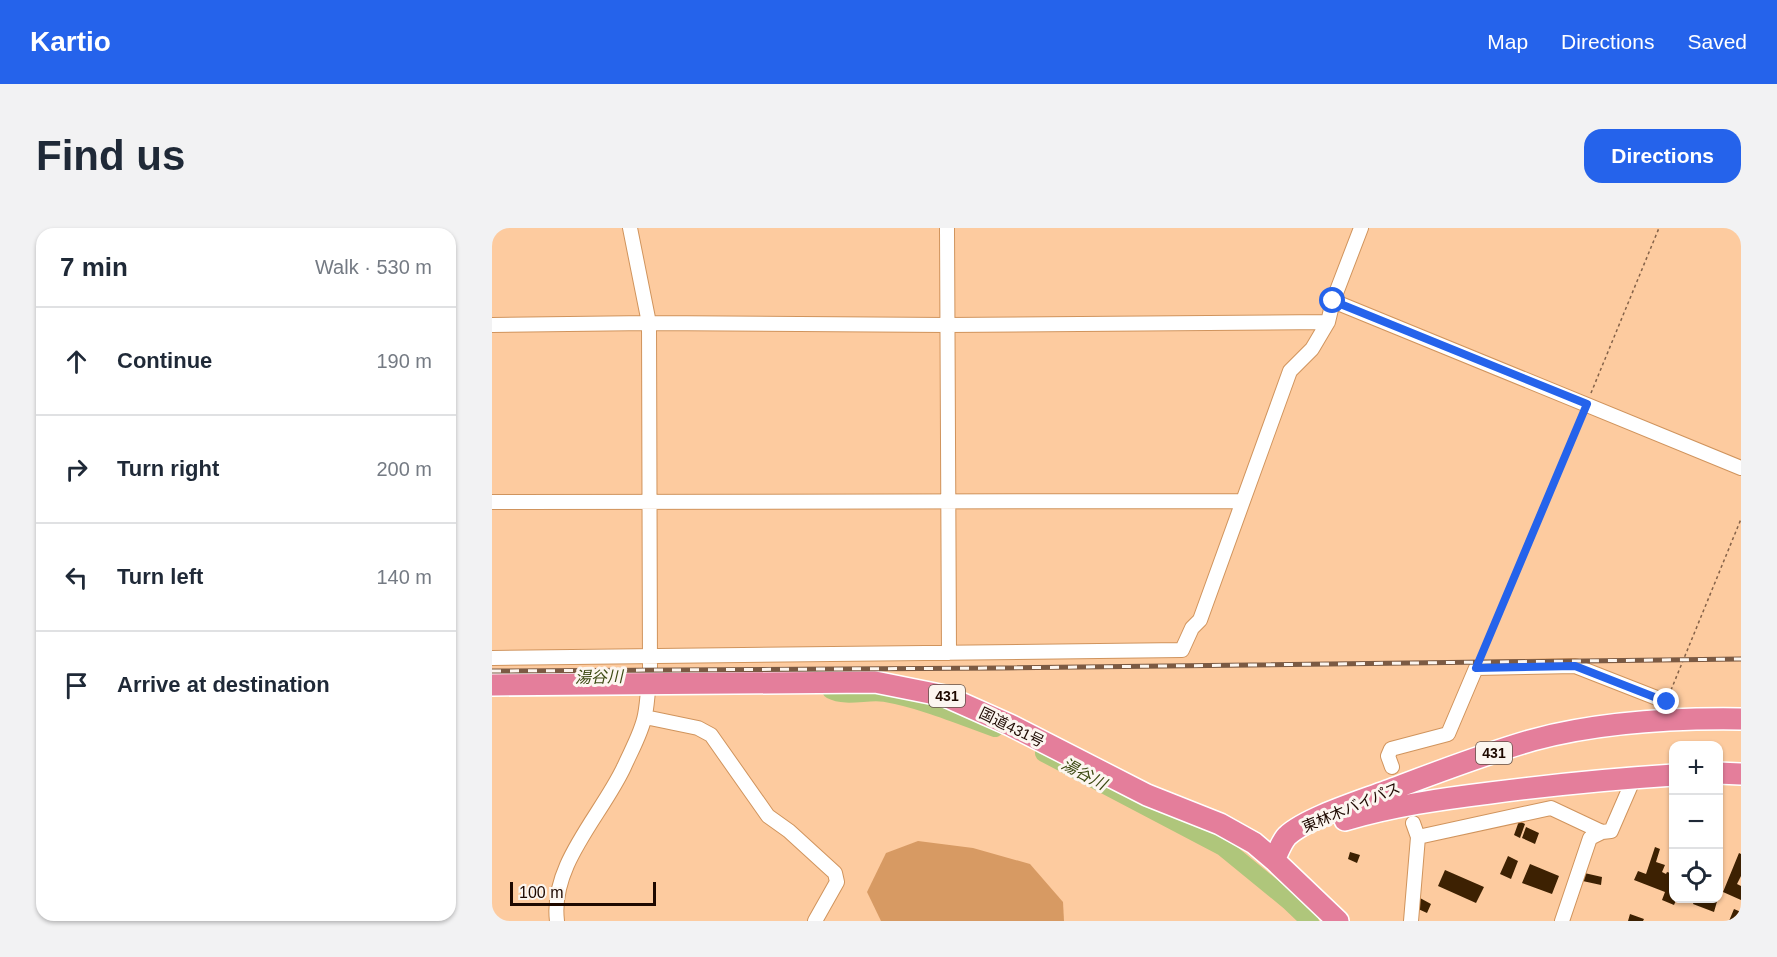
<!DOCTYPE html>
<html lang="en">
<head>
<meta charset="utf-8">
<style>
  :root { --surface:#fff; --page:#f2f2f3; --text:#1f2937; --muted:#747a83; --line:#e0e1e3; --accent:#2563eb }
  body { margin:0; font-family:Helvetica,"Noto Sans JP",sans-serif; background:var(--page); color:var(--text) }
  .controls { position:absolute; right:18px; bottom:18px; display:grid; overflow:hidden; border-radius:12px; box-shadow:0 2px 4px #0004 }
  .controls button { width:54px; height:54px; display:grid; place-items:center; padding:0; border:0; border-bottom:2px solid var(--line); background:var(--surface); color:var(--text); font:30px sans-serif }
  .scale { position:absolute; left:18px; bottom:15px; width:146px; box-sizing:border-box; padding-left:6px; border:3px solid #1e0900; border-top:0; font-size:16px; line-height:21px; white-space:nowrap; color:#1e0900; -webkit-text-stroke:4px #fcf6f0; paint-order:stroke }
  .stop { position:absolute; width:18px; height:18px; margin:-14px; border:4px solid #2563eb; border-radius:50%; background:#fff }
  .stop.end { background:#2563eb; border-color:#fff; box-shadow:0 2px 6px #0008 }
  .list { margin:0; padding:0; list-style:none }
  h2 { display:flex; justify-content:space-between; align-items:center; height:78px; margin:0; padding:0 24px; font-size:26px }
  h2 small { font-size:20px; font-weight:400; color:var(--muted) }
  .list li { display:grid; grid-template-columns:39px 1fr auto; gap:18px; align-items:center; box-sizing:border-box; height:108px; padding:0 24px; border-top:2px solid var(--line) }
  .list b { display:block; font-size:22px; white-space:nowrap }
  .list em { font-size:20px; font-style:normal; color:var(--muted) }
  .icon { flex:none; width:33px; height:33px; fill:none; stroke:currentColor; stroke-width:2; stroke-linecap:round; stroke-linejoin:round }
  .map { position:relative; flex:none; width:1249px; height:693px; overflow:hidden; border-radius:18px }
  header { display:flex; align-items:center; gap:36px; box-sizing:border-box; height:84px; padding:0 30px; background:var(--accent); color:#fff }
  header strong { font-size:28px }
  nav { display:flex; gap:33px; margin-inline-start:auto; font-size:21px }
  .intro { display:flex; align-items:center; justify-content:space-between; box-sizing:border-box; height:144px; padding:0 36px }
  h1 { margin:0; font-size:42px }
  .button { padding:15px 27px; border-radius:18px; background:var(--accent); color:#fff; font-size:21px; font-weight:700 }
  main { display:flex; gap:36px; padding:0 36px }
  aside { flex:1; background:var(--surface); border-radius:18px; box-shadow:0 2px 4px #0004 }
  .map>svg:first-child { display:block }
  .forest { fill:#d79a63 }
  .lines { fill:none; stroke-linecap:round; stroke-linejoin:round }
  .river { stroke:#afc67b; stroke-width:18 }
  .building { fill:#3d2102 }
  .minor-casing { stroke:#d0945d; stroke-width:16 }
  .highway-casing { stroke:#fff; stroke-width:24 }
  .path { stroke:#846249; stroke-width:1.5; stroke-dasharray:3 3; stroke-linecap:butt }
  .minor { stroke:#fff; stroke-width:14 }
  .highway { stroke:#e47e9b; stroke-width:21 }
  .rail-casing { stroke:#7b5a43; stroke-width:5 }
  .rail { stroke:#fcf6f0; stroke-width:3; stroke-dasharray:9; stroke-linecap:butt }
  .route { stroke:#2563eb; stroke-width:8 }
  .labels { text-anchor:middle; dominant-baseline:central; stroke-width:6; stroke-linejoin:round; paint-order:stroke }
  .shield { fill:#fcf6f0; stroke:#615048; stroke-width:1.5 }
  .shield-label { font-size:14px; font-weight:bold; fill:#1e0900 }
  .street-label { font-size:15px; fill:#1e0900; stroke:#fcf6f0 }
  .water-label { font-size:16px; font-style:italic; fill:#3c4a13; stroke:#fcf6f0 }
</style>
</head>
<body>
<header>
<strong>Kartio</strong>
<nav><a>Map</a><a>Directions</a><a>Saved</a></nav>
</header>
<div class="intro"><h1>Find us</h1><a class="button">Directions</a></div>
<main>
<aside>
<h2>7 min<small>Walk · 530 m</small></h2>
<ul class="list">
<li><svg class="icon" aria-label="ahead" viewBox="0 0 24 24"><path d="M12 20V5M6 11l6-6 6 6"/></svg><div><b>Continue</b></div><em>190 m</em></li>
<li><svg class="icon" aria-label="right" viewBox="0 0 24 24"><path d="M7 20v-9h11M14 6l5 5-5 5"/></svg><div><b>Turn right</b></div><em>200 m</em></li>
<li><svg class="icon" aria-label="left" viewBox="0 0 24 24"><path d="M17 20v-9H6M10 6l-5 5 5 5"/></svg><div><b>Turn left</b></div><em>140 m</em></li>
<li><svg class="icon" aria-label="arrive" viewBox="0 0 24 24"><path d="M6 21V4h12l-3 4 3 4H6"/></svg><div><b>Arrive at destination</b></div></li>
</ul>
</aside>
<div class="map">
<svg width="1249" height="693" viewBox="0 0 1249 693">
  <rect width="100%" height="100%" fill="#fdcb9f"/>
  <path class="forest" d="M426,613L481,620L538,636L571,674L572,693H389L375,664L394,625Z"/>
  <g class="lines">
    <path class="river" d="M339,462C355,470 376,462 393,465C432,472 467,487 503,500
      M552,525L731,619L797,673L818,693"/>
  </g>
  <path class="building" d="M1027,593L1033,596L1028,610L1022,607Z
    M1034,599L1047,605L1043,616L1030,610Z
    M1163,619L1168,621L1164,634L1173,637L1170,644L1174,646L1175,644L1182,646V670H1185L1182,677L1170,672L1173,664L1142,652L1146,643L1154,646Z
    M858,624L868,627L865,635L856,631Z
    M1247,625L1249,626V648L1245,656L1249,658V672L1231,664Z
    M1016,628L1026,633L1019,651L1008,646Z
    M1038,636L1067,648L1060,666L1030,655Z
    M953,642L992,659L984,675L946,658Z
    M1088,644L1110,649L1109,657L1086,652Z
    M928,670L939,676L935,685L924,680Z
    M1203,670H1226L1222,684L1201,676Z
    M1242,681L1249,684V693H1237Z
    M1138,686L1152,691L1151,693H1136Z"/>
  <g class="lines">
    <g class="minor-casing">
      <path id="minor" d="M455,0L457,425
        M841,73L1249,240
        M0,97L157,95L455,97L836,94
        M0,274L750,273
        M0,430L690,422L700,400L708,392L798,143L820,121L836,94L841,73L869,0
        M153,489L206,500L219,507L276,588L297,603L343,645L345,654L323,693
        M900,539L896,528L899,521L956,506L984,440L1083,438L1175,474L1168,492
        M926,609L1059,580L1110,604
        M65,693C58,637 109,588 132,539C139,523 150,504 153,487C156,472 156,456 158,441L157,95L138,0
        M919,693L926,609L921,595
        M1070,693L1098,610L1110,604L1119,603L1142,550"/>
    </g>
    <g class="highway-casing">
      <path id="highway" d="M0,457L383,454L453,468L518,497L655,567L728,596L762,615L782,632L846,693
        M1226,545L1249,546
        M853,592C900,578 949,571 998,565C1059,557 1120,551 1182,547
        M782,632C786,624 790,613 795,608C814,590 869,573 895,563C943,545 992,526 1041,512C1108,494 1180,490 1249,491"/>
    </g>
    <path class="path" d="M1099,165L1167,0
      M990,428L1089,188
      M1179,462L1249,291"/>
    <use href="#minor" class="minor"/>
    <use href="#highway" class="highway"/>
    <g class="rail-casing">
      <path id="rail" d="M0,443L508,440L1249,431"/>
    </g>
    <use href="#rail" class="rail"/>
  </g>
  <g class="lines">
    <path class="route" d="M841,73L1095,176L984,440L1083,438L1175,474"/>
  </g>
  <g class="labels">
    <g class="shield">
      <rect x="437" y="457" width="36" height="22" rx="4.5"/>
      <rect x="984" y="514" width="36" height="22" rx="4.5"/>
    </g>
    <g class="shield-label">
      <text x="455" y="468">431</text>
      <text x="1002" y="525">431</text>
    </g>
    <g class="street-label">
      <text transform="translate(520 499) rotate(26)">国道431号</text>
      <text transform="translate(859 579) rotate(-23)">東林木バイパス</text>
    </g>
    <g class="water-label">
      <text transform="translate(107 449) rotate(-1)">湯谷川</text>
      <text transform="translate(592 546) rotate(28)">湯谷川</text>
    </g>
  </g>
</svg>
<div class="controls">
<button>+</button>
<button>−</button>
<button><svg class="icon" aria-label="locate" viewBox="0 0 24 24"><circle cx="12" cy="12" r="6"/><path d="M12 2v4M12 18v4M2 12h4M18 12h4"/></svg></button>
</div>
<div class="scale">100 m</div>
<div class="stop" style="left:841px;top:73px"></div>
<div class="stop end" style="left:1175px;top:474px"></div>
</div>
</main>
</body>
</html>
